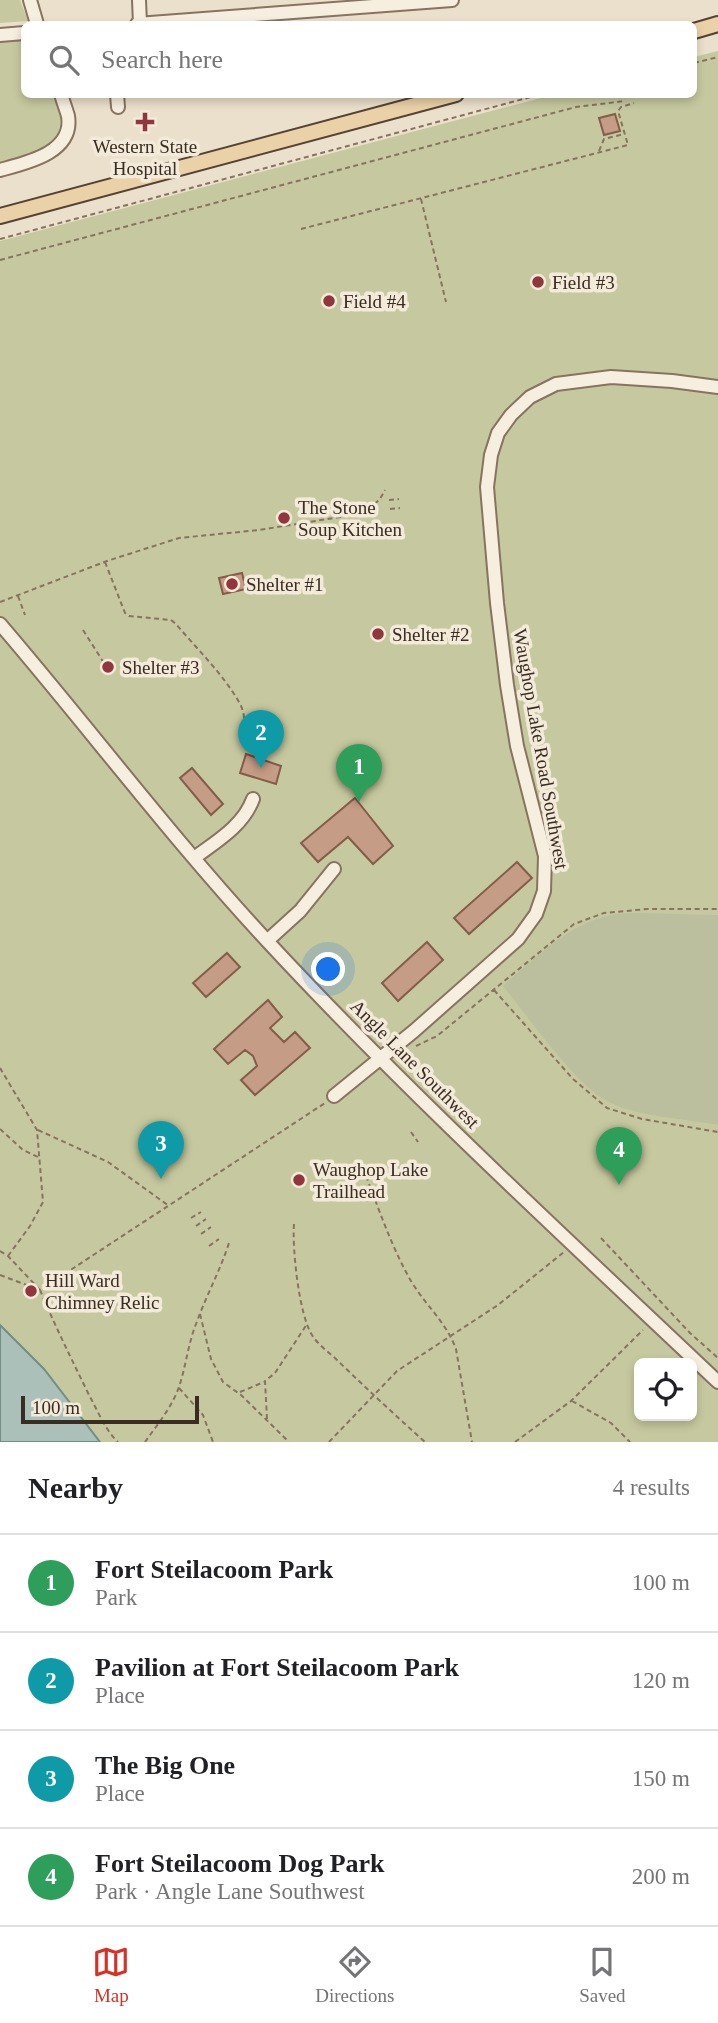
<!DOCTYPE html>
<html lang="en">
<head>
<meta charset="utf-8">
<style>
  :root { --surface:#fff; --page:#f6f6f6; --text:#202124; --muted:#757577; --line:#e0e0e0; --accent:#d93025 }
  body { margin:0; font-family:"Times New Roman",serif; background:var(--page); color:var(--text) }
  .controls { position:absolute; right:21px; bottom:21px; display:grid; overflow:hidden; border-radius:10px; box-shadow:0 4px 10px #0003 }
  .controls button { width:63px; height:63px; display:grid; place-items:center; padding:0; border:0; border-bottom:2px solid var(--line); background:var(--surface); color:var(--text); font:35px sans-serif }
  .scale { position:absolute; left:21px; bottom:18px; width:178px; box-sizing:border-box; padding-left:7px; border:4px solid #392c22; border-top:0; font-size:19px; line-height:24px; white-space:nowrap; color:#392c22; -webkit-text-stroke:5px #f3eada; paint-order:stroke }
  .you { position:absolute; left:329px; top:970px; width:24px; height:24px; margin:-18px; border:5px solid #fff; border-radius:50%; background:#1a73e8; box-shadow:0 0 0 10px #1a73e833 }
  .badge { display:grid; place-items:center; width:46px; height:46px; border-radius:50%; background:var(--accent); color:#fff; font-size:23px; font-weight:700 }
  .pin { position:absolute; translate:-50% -58px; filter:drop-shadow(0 2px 4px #0008) }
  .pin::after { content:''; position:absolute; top:37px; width:24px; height:21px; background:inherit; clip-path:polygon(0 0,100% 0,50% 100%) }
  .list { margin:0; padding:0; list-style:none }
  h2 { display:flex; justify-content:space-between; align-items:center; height:91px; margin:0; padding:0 28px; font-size:30px }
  h2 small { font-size:23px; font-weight:400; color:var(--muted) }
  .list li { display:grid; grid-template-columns:46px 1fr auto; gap:21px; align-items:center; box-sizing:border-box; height:98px; padding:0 28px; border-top:2px solid var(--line) }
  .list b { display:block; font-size:26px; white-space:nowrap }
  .list p { margin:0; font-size:23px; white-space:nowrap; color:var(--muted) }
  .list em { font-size:23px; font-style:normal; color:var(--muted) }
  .icon { flex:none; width:38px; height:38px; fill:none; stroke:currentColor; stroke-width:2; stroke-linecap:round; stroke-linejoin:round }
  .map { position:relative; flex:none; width:718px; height:1442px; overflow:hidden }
  .search { position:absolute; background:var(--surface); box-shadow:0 4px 10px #0003; left:21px; right:21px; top:21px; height:77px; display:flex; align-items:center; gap:18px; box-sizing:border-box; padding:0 24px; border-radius:10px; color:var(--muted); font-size:26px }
  .sheet { height:483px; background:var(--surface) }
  nav { display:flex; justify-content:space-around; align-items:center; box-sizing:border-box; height:98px; border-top:2px solid var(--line); background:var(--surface); font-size:19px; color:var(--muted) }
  nav a { display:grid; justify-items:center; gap:4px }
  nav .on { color:var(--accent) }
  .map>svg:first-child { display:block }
  .green { fill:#c6c99f; fill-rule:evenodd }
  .cemetery { fill:#bcbf9d }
  .water { fill:#abc0b9; stroke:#728e86; stroke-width:2 }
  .building { fill:#c59c85; stroke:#835d49; stroke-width:2 }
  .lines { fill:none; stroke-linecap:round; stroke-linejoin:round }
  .minor-casing { stroke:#877360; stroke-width:16 }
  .major-casing { stroke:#554234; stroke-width:18 }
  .path { stroke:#877360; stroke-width:2; stroke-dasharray:5 3.5; stroke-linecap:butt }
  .minor { stroke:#f6eede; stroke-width:12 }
  .major { stroke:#ead1a7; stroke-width:14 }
  .poi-dot { fill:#90363c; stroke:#f3eada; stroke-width:2.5 }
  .labels { text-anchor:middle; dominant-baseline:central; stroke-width:7; stroke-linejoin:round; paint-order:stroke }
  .poi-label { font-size:19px; fill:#392c22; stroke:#f3eada; text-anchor:start }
  .street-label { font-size:19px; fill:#392c22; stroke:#f3eada }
</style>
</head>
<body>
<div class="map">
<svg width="718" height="1442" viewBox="0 0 718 1442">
  <rect width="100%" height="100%" fill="#ebe0cb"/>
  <path class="green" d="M0,0H20L28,21L0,23Z
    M24,37V94L55,95L62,115L57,138L34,154L0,163V40Z
    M718,51V1442H0V241L552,95L694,94V57ZM639,1363H692V1416H639Z"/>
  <path class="cemetery" d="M640,913L718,915V1125C682,1118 641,1118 607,1101C575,1085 528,1016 503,986C534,959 570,922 612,915C621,913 631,913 640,913Z"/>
  <path class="water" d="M0,1325L44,1369L100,1442H0Z"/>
  <path class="building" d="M615,114L620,131L604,135L599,118Z
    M242,573L246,589L223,594L219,578Z
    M246,754L281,766L276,784L240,773Z
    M192,768L223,804L211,815L180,778Z
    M355,798L393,846L373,864L348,837L318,862L301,843Z
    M517,862L532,878L469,934L454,918Z
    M427,942L443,960L398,1001L382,983Z
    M227,953L240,967L206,997L193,983Z
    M268,1000L282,1017L270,1028L284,1042L295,1032L310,1048L255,1095L241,1080L257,1066L253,1056L245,1050L228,1064L214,1049Z"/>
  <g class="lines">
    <g class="minor-casing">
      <path id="minor" d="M30,0L37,24
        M139,0L140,24
        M137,24L452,0
        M0,35L24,33
        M117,94L118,107
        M0,170C26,163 74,153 68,116C66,109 63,101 61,94
        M0,624C90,729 174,841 269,943C411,1096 566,1238 718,1382
        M194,858C217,841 243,826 253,799
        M267,941L300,911L334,869
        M334,1096L414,1031L518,939L536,914L544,891L545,856L517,746L507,685L497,603L487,487L491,455L498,433L511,415L530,397L556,384L611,377L672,381L718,387"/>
    </g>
    <g class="major-casing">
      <path id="major" d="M694,31L718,24
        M0,216L456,94"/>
    </g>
    <path class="path" d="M694,63L718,57
      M599,151L604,139L624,134
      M421,199L446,302
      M301,229L628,145L618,111L621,107L634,103
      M0,239L542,94
      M0,260L576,107L625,101
      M389,500L399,499
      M390,509L400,508
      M105,562L125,613L129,616L171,620L176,624C197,649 223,674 239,702C246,713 243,728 252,738
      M18,596L25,615
      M0,602L107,561L179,538L259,530L365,513L380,499L385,490
      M83,630L104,663
      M494,990L573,1079L607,1108L642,1119L718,1132
      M416,1046L437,1036L574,924L604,913L647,909H718
      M0,1068L37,1130L43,1202L30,1226L8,1256
      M0,1129L23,1150L38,1157
      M38,1130L108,1162L169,1206
      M411,1132L418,1142
      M366,1176C380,1212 392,1248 411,1281C426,1306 446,1322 456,1349L472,1442
      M191,1218L201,1212
      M294,1224C292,1248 299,1315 312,1335C318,1345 330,1353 338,1361C367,1389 396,1416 425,1442
      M196,1226L206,1219
      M201,1234L211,1227
      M601,1238L690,1333L718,1358
      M209,1246L219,1239
      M0,1251L8,1256L40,1290L325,1103
      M0,1275L40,1290C55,1326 72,1360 89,1395C98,1411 105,1430 118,1442
      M200,1314L211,1359L223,1382L241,1395L289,1442
      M179,1388L203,1415L213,1442
      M240,1392L264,1382
      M572,1401L611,1423L630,1442
      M267,1419L265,1381L275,1373L307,1324
      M145,1442C157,1425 172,1407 179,1387C186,1366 188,1344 196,1324C206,1296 220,1271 229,1243
      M329,1442L397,1371L498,1305L564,1252
      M515,1442L571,1401L643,1330"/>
    <use href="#minor" class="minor"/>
    <use href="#major" class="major"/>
  </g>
  <g class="poi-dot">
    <path d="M141.5 111.5h7v7h7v7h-7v7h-7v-7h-7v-7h7z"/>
    <circle cx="538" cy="282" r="7"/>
    <circle cx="329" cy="301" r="7"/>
    <circle cx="284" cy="518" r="7"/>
    <circle cx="232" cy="584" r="7"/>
    <circle cx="378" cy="634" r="7"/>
    <circle cx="108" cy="667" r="7"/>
    <circle cx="299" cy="1180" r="7"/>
    <circle cx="31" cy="1291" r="7"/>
  </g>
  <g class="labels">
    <g class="poi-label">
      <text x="145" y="146" text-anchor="middle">Western State<tspan x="145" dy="22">Hospital</tspan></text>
      <text x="552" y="282">Field #3</text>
      <text x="343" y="301">Field #4</text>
      <text x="298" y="507">The Stone<tspan x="298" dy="22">Soup Kitchen</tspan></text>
      <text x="246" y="584">Shelter #1</text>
      <text x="392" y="634">Shelter #2</text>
      <text x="122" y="667">Shelter #3</text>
      <text x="313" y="1169">Waughop Lake<tspan x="313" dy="22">Trailhead</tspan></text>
      <text x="45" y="1280">Hill Ward<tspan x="45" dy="22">Chimney Relic</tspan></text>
    </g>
    <g class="street-label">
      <text transform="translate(541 749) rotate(80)">Waughop Lake Road Southwest</text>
      <text transform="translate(415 1064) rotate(45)">Angle Lane Southwest</text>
    </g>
  </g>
</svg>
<div class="controls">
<button><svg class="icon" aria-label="locate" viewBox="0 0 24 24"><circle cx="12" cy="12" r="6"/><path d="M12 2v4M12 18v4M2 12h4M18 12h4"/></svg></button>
</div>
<div class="scale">100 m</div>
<div class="you"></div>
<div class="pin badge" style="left:359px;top:802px;background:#2e9e5b">1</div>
<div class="pin badge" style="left:261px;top:768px;background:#0f9aa8">2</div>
<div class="pin badge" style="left:161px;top:1179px;background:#0f9aa8">3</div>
<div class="pin badge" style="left:619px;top:1185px;background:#2e9e5b">4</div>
<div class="search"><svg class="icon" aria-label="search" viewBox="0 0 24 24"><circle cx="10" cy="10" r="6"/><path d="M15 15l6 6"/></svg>Search here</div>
</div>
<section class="sheet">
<h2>Nearby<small>4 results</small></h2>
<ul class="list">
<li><span class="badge" style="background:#2e9e5b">1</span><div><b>Fort Steilacoom Park</b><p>Park</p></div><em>100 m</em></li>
<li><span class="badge" style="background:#0f9aa8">2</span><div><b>Pavilion at Fort Steilacoom Park</b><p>Place</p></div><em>120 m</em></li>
<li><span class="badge" style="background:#0f9aa8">3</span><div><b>The Big One</b><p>Place</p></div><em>150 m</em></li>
<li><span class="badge" style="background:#2e9e5b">4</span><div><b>Fort Steilacoom Dog Park</b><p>Park · Angle Lane Southwest</p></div><em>200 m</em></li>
</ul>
</section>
<nav>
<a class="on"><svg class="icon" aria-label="map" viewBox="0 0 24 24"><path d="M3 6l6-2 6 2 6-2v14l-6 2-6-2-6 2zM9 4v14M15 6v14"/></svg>Map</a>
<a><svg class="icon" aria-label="directions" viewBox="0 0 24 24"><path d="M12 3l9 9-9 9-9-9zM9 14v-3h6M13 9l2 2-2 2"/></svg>Directions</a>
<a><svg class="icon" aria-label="saved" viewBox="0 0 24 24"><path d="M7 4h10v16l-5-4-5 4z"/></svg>Saved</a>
</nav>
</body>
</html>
